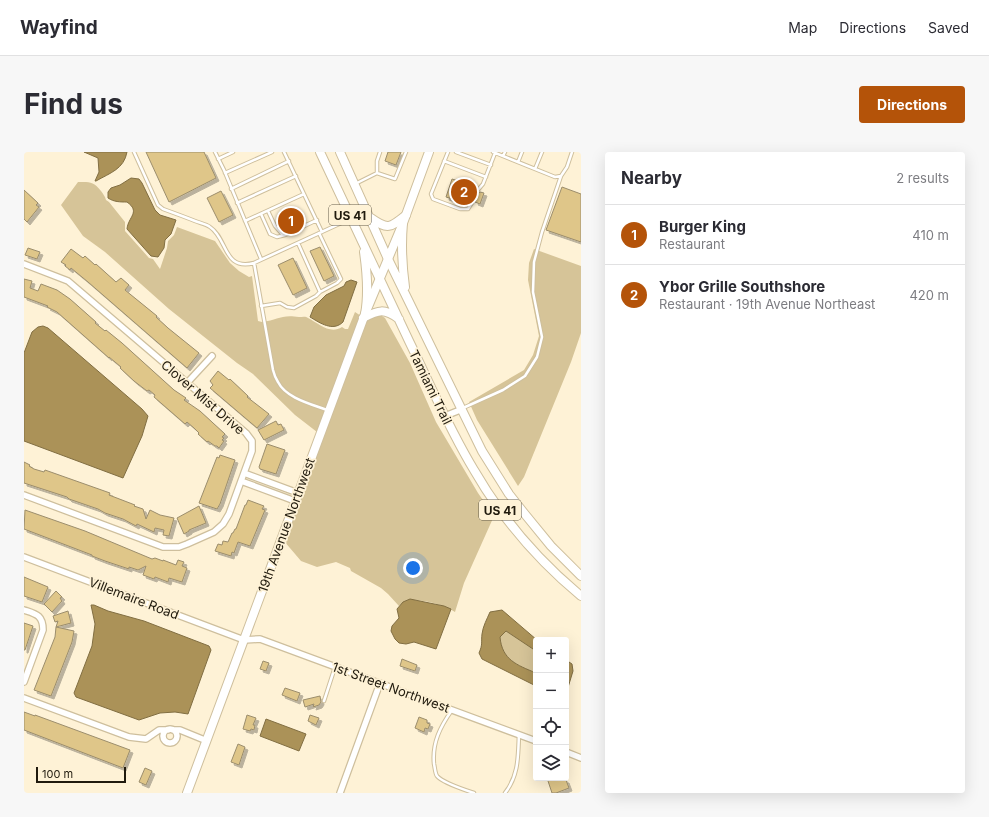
<!DOCTYPE html>
<html lang="en">
<head>
<meta charset="utf-8">
<style>
  :root { --surface:#fff; --page:#f7f7f7; --text:#2b2b33; --muted:#7c7c81; --line:#e1e1e2; --accent:#b45309 }
  body { margin:0; font-family:Inter,sans-serif; background:var(--page); color:var(--text) }
  .controls { position:absolute; right:12px; bottom:12px; display:grid; overflow:hidden; border-radius:4px; box-shadow:0 4px 16px #0002 }
  .controls button { width:36px; height:36px; display:grid; place-items:center; padding:0; border:0; border-bottom:1px solid var(--line); background:var(--surface); color:var(--text); font:20px sans-serif }
  .scale { position:absolute; left:12px; bottom:10px; width:90px; box-sizing:border-box; padding-left:4px; border:2px solid #201a0d; border-top:0; font-size:11px; line-height:14px; white-space:nowrap; color:#201a0d; -webkit-text-stroke:3px #fef2d6; paint-order:stroke }
  .you { position:absolute; left:389px; top:416px; width:14px; height:14px; margin:-10px; border:3px solid #fff; border-radius:50%; background:#1a73e8; box-shadow:0 0 0 6px #1a73e833 }
  .badge { display:grid; place-items:center; width:26px; height:26px; border-radius:50%; background:var(--accent); color:#fff; font-size:13px; font-weight:700 }
  .pin { position:absolute; translate:-50% -50%; border:2px solid #fff; box-shadow:0 1px 4px #0006 }
  .list { margin:0; padding:0; list-style:none }
  h2 { display:flex; justify-content:space-between; align-items:center; height:52px; margin:0; padding:0 16px; font-size:17px }
  h2 small { font-size:13px; font-weight:400; color:var(--muted) }
  .list li { display:grid; grid-template-columns:26px 1fr auto; gap:12px; align-items:center; box-sizing:border-box; height:60px; padding:0 16px; border-top:1px solid var(--line) }
  .list b { display:block; font-size:15px; white-space:nowrap }
  .list p { margin:0; font-size:13px; white-space:nowrap; color:var(--muted) }
  .list em { font-size:13px; font-style:normal; color:var(--muted) }
  .icon { flex:none; width:22px; height:22px; fill:none; stroke:currentColor; stroke-width:2; stroke-linecap:round; stroke-linejoin:round }
  .map { position:relative; flex:none; width:557px; height:641px; overflow:hidden; border-radius:4px }
  header { display:flex; align-items:center; gap:24px; box-sizing:border-box; height:56px; padding:0 20px; background:var(--surface); border-bottom:1px solid var(--line) }
  header strong { font-size:19px }
  nav { display:flex; gap:22px; margin-inline-start:auto; font-size:14px }
  .intro { display:flex; align-items:center; justify-content:space-between; box-sizing:border-box; height:96px; padding:0 24px }
  h1 { margin:0; font-size:28px }
  .button { padding:10px 18px; border-radius:4px; background:var(--accent); color:#fff; font-size:14px; font-weight:700 }
  main { display:flex; gap:24px; padding:0 24px }
  aside { flex:1; background:var(--surface); border-radius:4px; box-shadow:0 4px 16px #0002 }
  .map>svg:first-child { display:block }
  .green { fill:#d6c498 }
  .water { fill:#ab9258; stroke:#816e42 }
  .building { fill:#dfc689; stroke:#9b8d6c; filter:url(#shadow) }
  .lines { fill:none; stroke-linecap:round; stroke-linejoin:round }
  .lane-casing { stroke:#cebf9d; stroke-width:4.5 }
  .street-casing { stroke:#cebf9d; stroke-width:8 }
  .secondary-casing { stroke:#cebf9d; stroke-width:10 }
  .primary-casing { stroke:#cebf9d; stroke-width:10 }
  .lane { stroke:#fff; stroke-width:2.5 }
  .street { stroke:#fff; stroke-width:5.5 }
  .secondary { stroke:#fff; stroke-width:8 }
  .primary { stroke:#fff; stroke-width:8 }
  .labels { text-anchor:middle; dominant-baseline:central; stroke-width:3.5; stroke-linejoin:round; paint-order:stroke }
  .shield { fill:#fef2d6; stroke:#635b49; stroke-width:1 }
  .shield-label { font-size:12px; font-weight:bold; fill:#201a0d }
  .street-label { font-size:13px; fill:#201a0d; stroke:#fef2d6 }
</style>
</head>
<body>
<header>
<strong>Wayfind</strong>
<nav><a>Map</a><a>Directions</a><a>Saved</a></nav>
</header>
<div class="intro"><h1>Find us</h1><a class="button">Directions</a></div>
<main>
<div class="map">
<svg width="557" height="641" viewBox="0 0 557 641">
  <defs>
    <filter id="shadow"><feDropShadow dx="3" dy="3" stdDeviation="0" flood-color="#0004"/></filter>
  </defs>
  <rect width="100%" height="100%" fill="#fef2d6"/>
  <path class="green" d="M54,30C66,30 69,29 77,39C79,42 81,44 82,48L85,50L101,70V79L125,106L129,107L136,117L143,96L144,89L150,83L153,75L191,89L206,111L215,119L225,125L228,124L234,169L238,170C254,168 257,162 275,165C278,165 282,164 284,166C294,171 306,183 318,175L321,177H324L331,160L337,164L335,165L336,167L293,280L271,263L229,222L213,211L145,157L81,100L59,84L37,53Z
    M510,97L557,114V181L547,210L500,325L494,334L453,268L445,250L500,218L509,203L515,184L504,128L505,111Z
    M355,162L361,166L386,211L412,270L454,341L470,364L440,431L431,460C419,452 386,442 375,454L364,442L357,436L327,419L326,416L312,410L293,415L277,409L260,389L342,169L345,168Z
    M482,479L512,499V521C493,513 478,508 476,485Z"/>
  <path class="water" d="M60,0H103C100,17 86,21 72,29H71L75,20L74,6Z
    M107,26L115,27L118,31L131,58L136,63L152,68L147,82L141,88L140,96L134,105L127,104L103,77C104,65 117,60 103,50C96,50 90,50 84,46V40L87,36L96,33Z
    M327,128L333,130L319,170C309,180 296,171 286,165L290,155L302,143L320,134L322,130Z
    M19,174L24,176L118,257L124,264L118,284L99,326L0,289V201L8,180L14,175Z
    M386,447L420,454L427,457L412,497L390,490L382,492L375,491L371,487L367,479L368,474L375,466L373,457L379,450Z
    M67,453H70L84,459L120,469L185,494L187,498L164,562L151,560L136,561L115,568L52,545L50,541L68,494L71,472Z
    M478,458L513,488L512,499L482,479L476,485C478,508 493,513 512,521V534L458,507L455,501C459,492 457,490 458,482C459,474 463,467 466,460Z
    M542,508L548,512L549,519L542,542Z
    M242,567L282,582L275,599L236,584Z"/>
  <path class="building" d="M122,0H180L192,26L145,50Z
    M364,0H377L372,13L361,9Z
    M428,27L441,31L440,33L450,38L452,42L456,40L460,41L456,52L451,50L452,48L449,46L446,48L439,45L437,49L435,48L434,49L422,45Z
    M538,35L557,42V90L522,78Z
    M0,38L14,51L12,53L15,55L3,70L0,67Z
    M197,39L209,63L195,70L183,46Z
    M273,58L280,71L261,80L255,67Z
    M296,95L310,124L300,129L286,99Z
    M4,96L16,100L13,107L1,103Z
    M47,97L59,106L61,104L71,113L72,112L92,130L97,126L105,133L101,138L133,164L132,165L144,176L175,201L163,216L64,130L47,116L46,118L41,114L42,113L37,110Z
    M269,106L283,136L269,143L254,113Z
    M0,127L8,129L6,136L14,139L17,132L33,138L46,147L72,170L71,171L81,179L82,178L98,191L150,238L162,246L160,248L176,259L201,282L198,285L200,286L198,288L200,289L195,296L193,294H191L184,289L183,290L174,282L175,281L170,276L163,270L161,272L153,265L130,245L131,243L125,238L123,239L110,229L96,216L97,215L85,205V206L33,160L23,155L24,154L0,145Z
    M194,219L205,228L206,227L224,244L223,245L245,262L233,276L186,236L189,233L186,229Z
    M252,269L254,273L257,272L260,278L240,288L234,278Z
    M243,292L261,298L252,322L236,317L235,315Z
    M196,303L211,308L196,352L193,357L175,351L193,305L195,306Z
    M0,310L6,313L5,314L10,317L20,320L21,318L86,341L85,343L111,353L110,354L119,357L122,367L126,358L136,363L150,366L145,384L139,383L140,378L131,376L130,380L113,372L112,374L99,367L81,361L74,357L45,347L43,345L0,331Z
    M224,348L240,354L238,357L241,358L226,394L214,390L210,401L208,400L207,404L191,399L194,392L198,393L199,389L204,390L208,381H209L211,377H212L221,353H222Z
    M175,354L182,371L165,378V379L160,382L153,366Z
    M1,358L61,379L128,407L131,406L139,409V408L152,413L154,408L160,410L158,414L163,416L158,430L145,426L144,430L131,425L130,427L119,423L122,414L114,418L105,415V417L81,409L68,404V403L0,377Z
    M0,425L24,435L18,450L0,444Z
    M32,439L38,445L36,446L38,449L28,460L20,452Z
    M44,459L47,471L32,475L34,469L31,470L29,464Z
    M0,471L9,474L1,498H0Z
    M32,475L50,479L48,490L27,544L10,538L31,485Z
    M378,507L393,513L391,519L376,514Z
    M239,509L245,511L242,519L236,517Z
    M261,536L276,541L273,549L258,543Z
    M296,544L297,550L295,553L289,555L290,552L281,555L279,548Z
    M0,560L11,564V563L106,598L99,616L0,578Z
    M223,563L232,566L229,573H231L230,578L227,577L226,579L219,577Z
    M286,563L295,566L292,573L284,569Z
    M395,565L403,568V571L406,572L404,577L401,576L400,580L391,576Z
    M214,592L221,595L215,613L207,610Z
    M121,616L128,619L122,633L115,630Z
    M523,626H540V628H542L545,636L532,641H528Z"/>
  <g class="lines">
    <g class="lane-casing">
      <path id="lane" d="M110,0L134,53L139,57C150,61 161,65 171,69C176,71 182,72 186,75C204,87 199,119 230,111L326,67
        M191,0L200,18L237,107
        M260,0L298,80
        M424,0L407,42L409,47L436,57H444L449,49
        M432,0L467,13
        M469,0L531,25L537,24L543,15L548,0
        M479,4L481,0
        M194,7L209,0
        M420,9L462,25
        M494,10L498,0
        M511,17L518,0
        M201,21L248,0
        M353,21V9L356,0
        M331,32L353,21L371,27L382,0
        M207,37L265,9
        M453,39L459,32L471,1
        M213,51L272,24
        M244,59L251,74L259,83
        M237,62L246,82L253,85L261,83L293,68
        M221,69L280,42
        M295,81L317,127L313,131L296,140
        M230,111L249,218C250,222 252,227 254,230C262,246 287,252 303,258
        M237,154L256,151L263,155L270,156L292,144L296,140L274,91
        M439,256L479,238L501,224L513,205L518,185L509,140L510,110L518,80L537,24
        M300,549L311,515
        M428,558C416,575 408,591 410,612C411,616 411,621 413,624C419,631 441,638 450,641
        M481,641C495,623 494,604 495,582"/>
    </g>
    <g class="street-casing">
      <path id="street" d="M0,112L44,129L222,281L228,289V299L205,362L199,372L190,380L163,392L155,395H139L0,343
        M163,231L188,204
        M421,264L436,258
        M220,321L274,341
        M217,329L271,349
        M0,405L220,488L236,487L512,589
        M0,458C12,462 19,463 19,478L0,530
        M0,546L105,585L122,587L135,578H144
        M139 584a7 7 0 1 1 14 0a7 7 0 1 1-14 0Z
        M149,578H156L183,589
        M542,600L557,606
        M316,641L356,531"/>
    </g>
    <g class="secondary-casing">
      <path id="secondary" d="M163,641L341,162L379,71L405,0"/>
    </g>
    <g class="primary-casing">
      <path id="primary" d="M296,0C326,63 355,126 385,189C406,232 425,277 450,318C477,365 515,409 557,444
        M316,0L364,107L458,299L485,342L500,361L527,394L557,424
        M347,66C364,78 366,76 382,63
        M379,71C377,93 378,113 381,135
        M340,100C343,121 345,141 341,162
        M339,166C355,158 360,156 375,167"/>
    </g>
    <use href="#lane" class="lane"/>
    <use href="#street" class="street"/>
    <use href="#secondary" class="secondary"/>
    <use href="#primary" class="primary"/>
  </g>
  <g class="labels">
    <g class="shield">
      <rect x="305" y="53" width="42" height="20" rx="3"/>
      <rect x="455" y="348" width="42" height="20" rx="3"/>
    </g>
    <g class="shield-label">
      <text x="326" y="63">US 41</text>
      <text x="476" y="358">US 41</text>
    </g>
    <g class="street-label">
      <text transform="translate(407 235) rotate(64)">Tamiami Trail</text>
      <text transform="translate(179 245) rotate(41)">Clover Mist Drive</text>
      <text transform="translate(262 373) rotate(-70)">19th Avenue Northwest</text>
      <text transform="translate(110 446) rotate(21)">Villemaire Road</text>
      <text transform="translate(367 535) rotate(20)">1st Street Northwest</text>
    </g>
  </g>
</svg>
<div class="controls">
<button>+</button>
<button>−</button>
<button><svg class="icon" aria-label="locate" viewBox="0 0 24 24"><circle cx="12" cy="12" r="6"/><path d="M12 2v4M12 18v4M2 12h4M18 12h4"/></svg></button>
<button><svg class="icon" aria-label="layers" viewBox="0 0 24 24"><path d="M12 4l9 5-9 5-9-5zM3 14l9 5 9-5"/></svg></button>
</div>
<div class="scale">100 m</div>
<div class="you"></div>
<div class="pin badge" style="left:267px;top:69px">1</div>
<div class="pin badge" style="left:440px;top:40px">2</div>
</div>
<aside>
<h2>Nearby<small>2 results</small></h2>
<ul class="list">
<li><span class="badge">1</span><div><b>Burger King</b><p>Restaurant</p></div><em>410 m</em></li>
<li><span class="badge">2</span><div><b>Ybor Grille Southshore</b><p>Restaurant · 19th Avenue Northeast</p></div><em>420 m</em></li>
</ul>
</aside>
</main>
</body>
</html>
